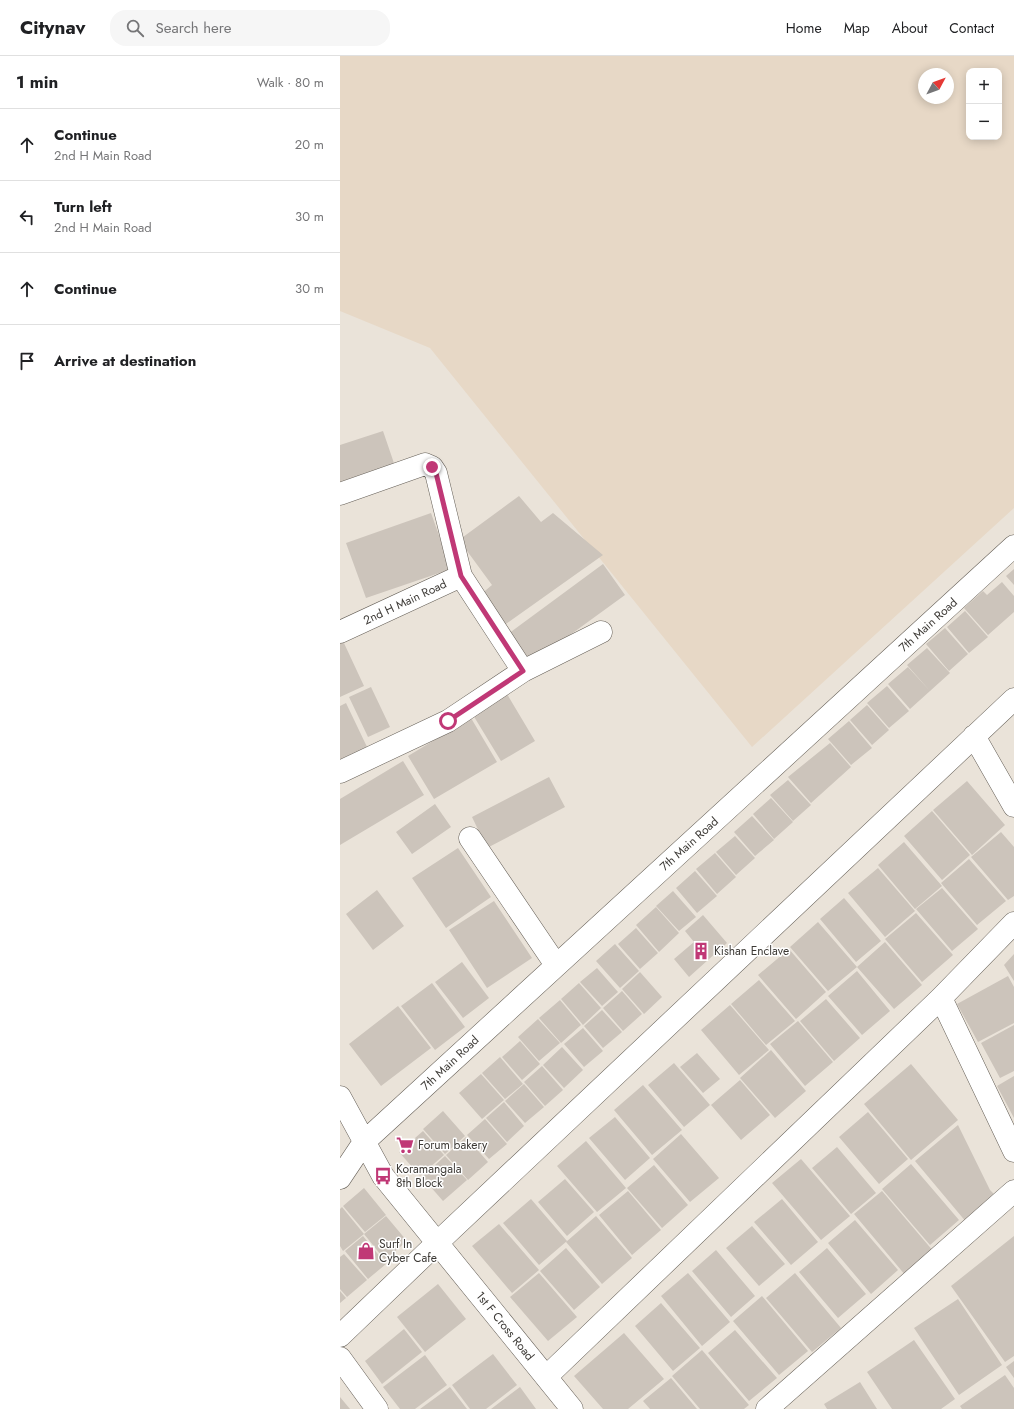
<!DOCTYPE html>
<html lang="en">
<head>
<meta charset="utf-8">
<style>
  :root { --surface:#fff; --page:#f6f6f6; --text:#202124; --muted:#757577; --line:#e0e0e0 }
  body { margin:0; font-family:Jost,sans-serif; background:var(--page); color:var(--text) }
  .controls { position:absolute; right:12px; top:12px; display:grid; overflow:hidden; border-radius:8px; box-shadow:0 2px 10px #0003 }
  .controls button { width:36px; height:36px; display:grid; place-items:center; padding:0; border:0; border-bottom:1px solid var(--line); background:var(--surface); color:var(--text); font:20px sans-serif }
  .compass { position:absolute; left:578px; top:12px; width:36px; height:36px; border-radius:50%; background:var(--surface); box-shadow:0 2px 10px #0003; rotate:49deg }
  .stop { position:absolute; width:12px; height:12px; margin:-9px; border:3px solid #c03876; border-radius:50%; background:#fff }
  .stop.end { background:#c03876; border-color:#fff; box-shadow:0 1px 4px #0008 }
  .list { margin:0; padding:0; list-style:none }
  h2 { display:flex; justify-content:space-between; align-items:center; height:52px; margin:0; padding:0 16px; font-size:17px }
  h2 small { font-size:13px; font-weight:400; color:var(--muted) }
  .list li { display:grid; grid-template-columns:26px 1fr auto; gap:12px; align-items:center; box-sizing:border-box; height:72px; padding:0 16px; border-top:1px solid var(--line) }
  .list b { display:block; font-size:15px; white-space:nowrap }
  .list p { margin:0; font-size:13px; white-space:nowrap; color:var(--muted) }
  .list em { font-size:13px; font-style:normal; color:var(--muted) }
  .icon { flex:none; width:22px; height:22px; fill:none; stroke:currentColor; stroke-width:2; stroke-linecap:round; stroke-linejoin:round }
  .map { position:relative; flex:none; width:674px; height:1353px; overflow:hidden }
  header { display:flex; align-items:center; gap:24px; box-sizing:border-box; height:56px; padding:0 20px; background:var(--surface); border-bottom:1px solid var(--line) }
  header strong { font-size:19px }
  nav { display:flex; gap:22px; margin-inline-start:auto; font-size:14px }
  .search { width:280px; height:36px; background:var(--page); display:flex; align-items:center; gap:10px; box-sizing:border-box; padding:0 14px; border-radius:16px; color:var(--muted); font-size:15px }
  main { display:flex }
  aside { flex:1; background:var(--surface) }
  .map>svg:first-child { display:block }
  .education { fill:#e7d8c6; fill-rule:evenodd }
  .building { fill:#ccc4bb }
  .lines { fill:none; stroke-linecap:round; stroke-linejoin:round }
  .minor-casing { stroke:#655f57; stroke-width:23 }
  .minor { stroke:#fff; stroke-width:22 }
  .route { stroke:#c03876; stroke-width:5 }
  .labels { text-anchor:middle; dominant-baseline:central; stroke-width:3; stroke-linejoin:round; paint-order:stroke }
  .street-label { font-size:12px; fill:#3d3a36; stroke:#fff }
  .poi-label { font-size:12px; fill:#3d3a36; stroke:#fff; text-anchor:start }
</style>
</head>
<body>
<header>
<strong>Citynav</strong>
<div class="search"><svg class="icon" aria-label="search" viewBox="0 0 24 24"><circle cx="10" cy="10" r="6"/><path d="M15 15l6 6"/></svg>Search here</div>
<nav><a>Home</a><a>Map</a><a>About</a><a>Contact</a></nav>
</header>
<main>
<aside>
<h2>1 min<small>Walk · 80 m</small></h2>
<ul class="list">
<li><svg class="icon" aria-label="ahead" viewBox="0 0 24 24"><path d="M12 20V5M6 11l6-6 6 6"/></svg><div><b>Continue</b><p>2nd H Main Road</p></div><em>20 m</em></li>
<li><svg class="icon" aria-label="left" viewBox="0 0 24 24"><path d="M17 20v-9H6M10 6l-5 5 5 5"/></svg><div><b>Turn left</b><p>2nd H Main Road</p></div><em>30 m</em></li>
<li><svg class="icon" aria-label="ahead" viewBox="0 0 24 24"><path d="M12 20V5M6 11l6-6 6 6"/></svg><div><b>Continue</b></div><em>30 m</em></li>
<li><svg class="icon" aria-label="arrive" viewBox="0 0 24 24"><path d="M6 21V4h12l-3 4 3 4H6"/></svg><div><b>Arrive at destination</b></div></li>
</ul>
</aside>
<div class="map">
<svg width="674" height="1353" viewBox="0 0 674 1353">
  <rect width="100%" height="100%" fill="#eae3d9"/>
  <path class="education" d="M0,0H674V452L412,691L90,292L0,255ZM629,15H659V81H629ZM584,18H608V42H584Z"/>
  <path class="building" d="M43,375L57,416L0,434V389Z
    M179,440L201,466L213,457L263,499L163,570L140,539L152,529L119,484Z
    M91,457L111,513L26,542L6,487Z
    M263,508L285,539L190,608L168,578Z
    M674,513V529L666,520Z
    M662,526L674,540V556L648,579L624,552L643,535L647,539Z
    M625,555L648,581L629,597L607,571Z
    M605,572L628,598L609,615L586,588Z
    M3,585L24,630L0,641V586Z
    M587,592L610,617L590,635L567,609Z
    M568,611L590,635L570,653L548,628Z
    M547,630L569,655L549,672L527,647Z
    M31,631L50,671L28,681L9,641Z
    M167,638L195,685L161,705L133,659Z
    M6,647L28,693L0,706V650Z
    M527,649L549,674L532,689L510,664Z
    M131,662L157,706L94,743L68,700Z
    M509,665L532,692L511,709L488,683Z
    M490,687L511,711L471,747L448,721Z
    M63,705L84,739L0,789V743Z
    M209,721L225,751L147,792L132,761Z
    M448,724L471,749L453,765L430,739Z
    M627,725L665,769L632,799L593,754Z
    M431,742L453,766L434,783L413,758Z
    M95,748L111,771L72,798L56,776Z
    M592,755L630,799L602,824L564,780Z
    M412,760L434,784L415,800L394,776Z
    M661,776L674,791V840L668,844L631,801Z
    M395,780L415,802L396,819L376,796Z
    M564,786L602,830L575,853L538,809Z
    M118,792L151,841L106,872L72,822Z
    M375,797L396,821L377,838L356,813Z
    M629,803L666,845L637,869L601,827Z
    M538,812L575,855L545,881L508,837Z
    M355,815L377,840L357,857L336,832Z
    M602,832L638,873L612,895L576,853Z
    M37,834L64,870L33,894L6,858Z
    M333,835L356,861L339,875L316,850Z
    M504,842L541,885L516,906L480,863Z
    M154,845L192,902L147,932L109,874Z
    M316,851L339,877L319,896L296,869Z
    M576,857L613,899L582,926L545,883Z
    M363,859L387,887L349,921L334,903L354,886L345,875Z
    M478,866L517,911L488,935L450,891Z
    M296,872L318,897L300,913L278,888Z
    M545,886L582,929L554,953L517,911Z
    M275,888L299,915L280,932L256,905Z
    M449,893L486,936L456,963L418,919Z
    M674,898V925L664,909Z
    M122,906L149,942L123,962L95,926Z
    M257,912L278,936L262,950L240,926Z
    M517,915L550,955L522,979L488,940Z
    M300,916L322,941L304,958L282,933Z
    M668,920L674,931V967L638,986L617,948Z
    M419,924L455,965L426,989L391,948Z
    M92,927L125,971L95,994L61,950Z
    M239,927L261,952L243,969L221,943Z
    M282,935L302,958L283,975L263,952Z
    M486,943L520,982L494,1005L460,965Z
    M220,944L241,969L221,987L199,962Z
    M390,949L429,994L399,1019L361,974Z
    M58,950L91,992L41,1030L9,988Z
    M262,954L282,976L263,992L244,970Z
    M198,963L220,987L199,1005L178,981Z
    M458,965L493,1006L465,1030L430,988Z
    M674,969V1015L660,1022L641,987Z
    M243,972L263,995L244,1011L224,988Z
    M180,985L200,1008L182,1024L162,1001Z
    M222,991L243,1014L224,1032L203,1009Z
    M431,994L466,1035L435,1062L400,1022Z
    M357,997L380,1023L363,1037L340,1011Z
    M160,1001L183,1028L165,1043L142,1017Z
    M334,1007L370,1049L344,1071L308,1029Z
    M571,1008L618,1064L571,1104L524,1048Z
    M202,1010L223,1034L205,1050L184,1026Z
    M141,1018L164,1044L142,1063L119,1037Z
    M674,1020V1062L657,1030Z
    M400,1024L430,1059L401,1084L371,1049Z
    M184,1028L204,1051L185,1067L165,1045Z
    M303,1029L342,1074L312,1099L274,1054Z
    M164,1046L184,1070L167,1086L146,1062Z
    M103,1055L125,1080L105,1098L83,1073Z
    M528,1056L568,1103L539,1128L499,1081Z
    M275,1061L310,1102L285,1124L249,1082Z
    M145,1063L167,1088L149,1103L127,1079Z
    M618,1069L650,1134L657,1141L627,1167L575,1105Z
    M83,1075L104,1099L80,1120L59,1096Z
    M341,1078L379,1122L350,1146L313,1103Z
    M126,1081L148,1106L128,1124L106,1099Z
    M246,1085L286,1132L257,1156L217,1110Z
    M497,1091L536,1137L511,1158L472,1112Z
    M105,1100L127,1124L103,1145L82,1121Z
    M461,1103L510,1160L481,1184L432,1127Z
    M571,1108L619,1164L590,1189L542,1133Z
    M314,1109L348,1149L322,1172L287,1132Z
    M225,1123L254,1156L227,1180L198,1146Z
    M24,1132L46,1159L25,1176L3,1150Z
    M288,1135L321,1174L292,1199L259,1159Z
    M542,1135L594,1196L566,1220L514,1158Z
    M191,1143L227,1185L199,1209L163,1167Z
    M442,1143L478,1186L451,1209L414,1166Z
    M2,1151L24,1178L3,1195L0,1190V1153Z
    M46,1160L67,1185L45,1204L24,1178Z
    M256,1160L292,1202L262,1228L226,1186Z
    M515,1164L558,1214L531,1238L488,1187Z
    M159,1168L199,1214L172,1237L132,1190Z
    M412,1170L445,1208L419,1230L386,1192Z
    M23,1180L46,1208L28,1223L5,1195Z
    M674,1180V1300L665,1306L611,1230Z
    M226,1192L260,1231L234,1254L200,1215Z
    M487,1192L526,1238L498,1262L459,1216Z
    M376,1194L415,1240L391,1261L352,1215Z
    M4,1198L27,1224L7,1241L0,1233V1201Z
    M199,1217L237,1261L208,1285L170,1241Z
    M348,1217L390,1266L362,1290L321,1240Z
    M455,1217L501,1272L472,1296L426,1242Z
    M98,1228L126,1263L85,1296L57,1261Z
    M0,1235L6,1242L0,1247Z
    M422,1240L468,1295L439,1319L393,1265Z
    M618,1243L662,1309L619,1339L574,1272Z
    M321,1247L360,1292L333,1315L295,1270Z
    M64,1273L82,1296L42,1328L25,1305Z
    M395,1274L437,1322L409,1345L368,1297Z
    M284,1277L324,1323L288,1353H263L234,1320Z
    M574,1284L615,1343L601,1353H552L527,1316Z
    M362,1294L409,1349L404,1353H360L332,1320Z
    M153,1298L177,1329L146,1353H130L112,1329Z
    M85,1299L107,1329L75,1353H60L43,1331Z
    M674,1305V1322L666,1311Z
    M665,1319L674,1332V1353H622L620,1350Z
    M331,1322L357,1353H310L303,1345Z
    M520,1326L537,1353H487L484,1348Z
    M110,1331L127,1353H80Z
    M180,1331L196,1353H151Z
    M0,1341L10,1353H0Z"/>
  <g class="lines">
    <g class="minor-casing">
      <path id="minor" d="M0,438L85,408L92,411L96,417L121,520
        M0,576L121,520L183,615L108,665L0,716
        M183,615L261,576
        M634,680L674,750
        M130,782L216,909
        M601,942L674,1095
        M0,1041L43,1120L232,1353
        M0,1122L24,1086L674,490
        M0,1280L97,1187L674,643
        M0,1302L37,1353
        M206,1321L601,942L674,867
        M427,1353L674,1135"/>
    </g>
    <use href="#minor" class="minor"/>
  </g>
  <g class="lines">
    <path class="route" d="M92,411L96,417L121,520L183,615L108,665"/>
  </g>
  <defs>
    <g id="building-bare" transform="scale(1.38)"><path d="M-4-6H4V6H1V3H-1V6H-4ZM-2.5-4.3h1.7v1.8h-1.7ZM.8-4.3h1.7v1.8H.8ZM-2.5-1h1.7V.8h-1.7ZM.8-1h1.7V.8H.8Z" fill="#c03876" stroke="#fff" stroke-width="2.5" paint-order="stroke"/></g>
    <g id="supermarket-bare" transform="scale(1.38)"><path d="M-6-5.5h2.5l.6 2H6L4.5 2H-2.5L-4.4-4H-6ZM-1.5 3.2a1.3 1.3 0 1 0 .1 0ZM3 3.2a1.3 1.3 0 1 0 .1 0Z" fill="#c03876" stroke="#fff" stroke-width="2.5" paint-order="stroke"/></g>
    <g id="bus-bare" transform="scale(1.38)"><path d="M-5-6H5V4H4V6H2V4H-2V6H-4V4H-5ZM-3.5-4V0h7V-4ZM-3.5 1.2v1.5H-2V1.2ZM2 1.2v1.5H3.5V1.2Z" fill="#c03876" stroke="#fff" stroke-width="2.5" paint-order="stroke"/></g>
    <g id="shop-bare" transform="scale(1.38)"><path d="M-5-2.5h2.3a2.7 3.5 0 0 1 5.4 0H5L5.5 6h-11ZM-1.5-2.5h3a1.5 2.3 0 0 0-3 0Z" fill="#c03876" stroke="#fff" stroke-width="2.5" paint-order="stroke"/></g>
  </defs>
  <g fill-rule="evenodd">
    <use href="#building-bare" x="361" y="895"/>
    <use href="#supermarket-bare" x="65" y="1089"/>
    <use href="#bus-bare" x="43" y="1120"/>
    <use href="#shop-bare" x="26" y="1195"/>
  </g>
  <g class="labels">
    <g class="street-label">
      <text transform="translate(65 546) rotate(-25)">2nd H Main Road</text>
      <text transform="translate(588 569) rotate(-42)">7th Main Road</text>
      <text transform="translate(349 788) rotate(-42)">7th Main Road</text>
      <text transform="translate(110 1007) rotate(-43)">7th Main Road</text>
      <text transform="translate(165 1270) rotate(51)">1st F Cross Road</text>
    </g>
    <g class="poi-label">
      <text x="374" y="895">Kishan Enclave</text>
      <text x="78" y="1089">Forum bakery</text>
      <text x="56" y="1113">Koramangala<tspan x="56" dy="14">8th Block</tspan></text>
      <text x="39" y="1188">Surf In<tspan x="39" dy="14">Cyber Cafe</tspan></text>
    </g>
  </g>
</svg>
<div class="controls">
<button>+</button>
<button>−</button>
</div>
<svg class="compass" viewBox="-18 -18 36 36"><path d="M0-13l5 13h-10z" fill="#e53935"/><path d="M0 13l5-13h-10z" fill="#757577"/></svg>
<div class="stop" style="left:108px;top:665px"></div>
<div class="stop end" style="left:92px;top:411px"></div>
</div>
</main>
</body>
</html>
